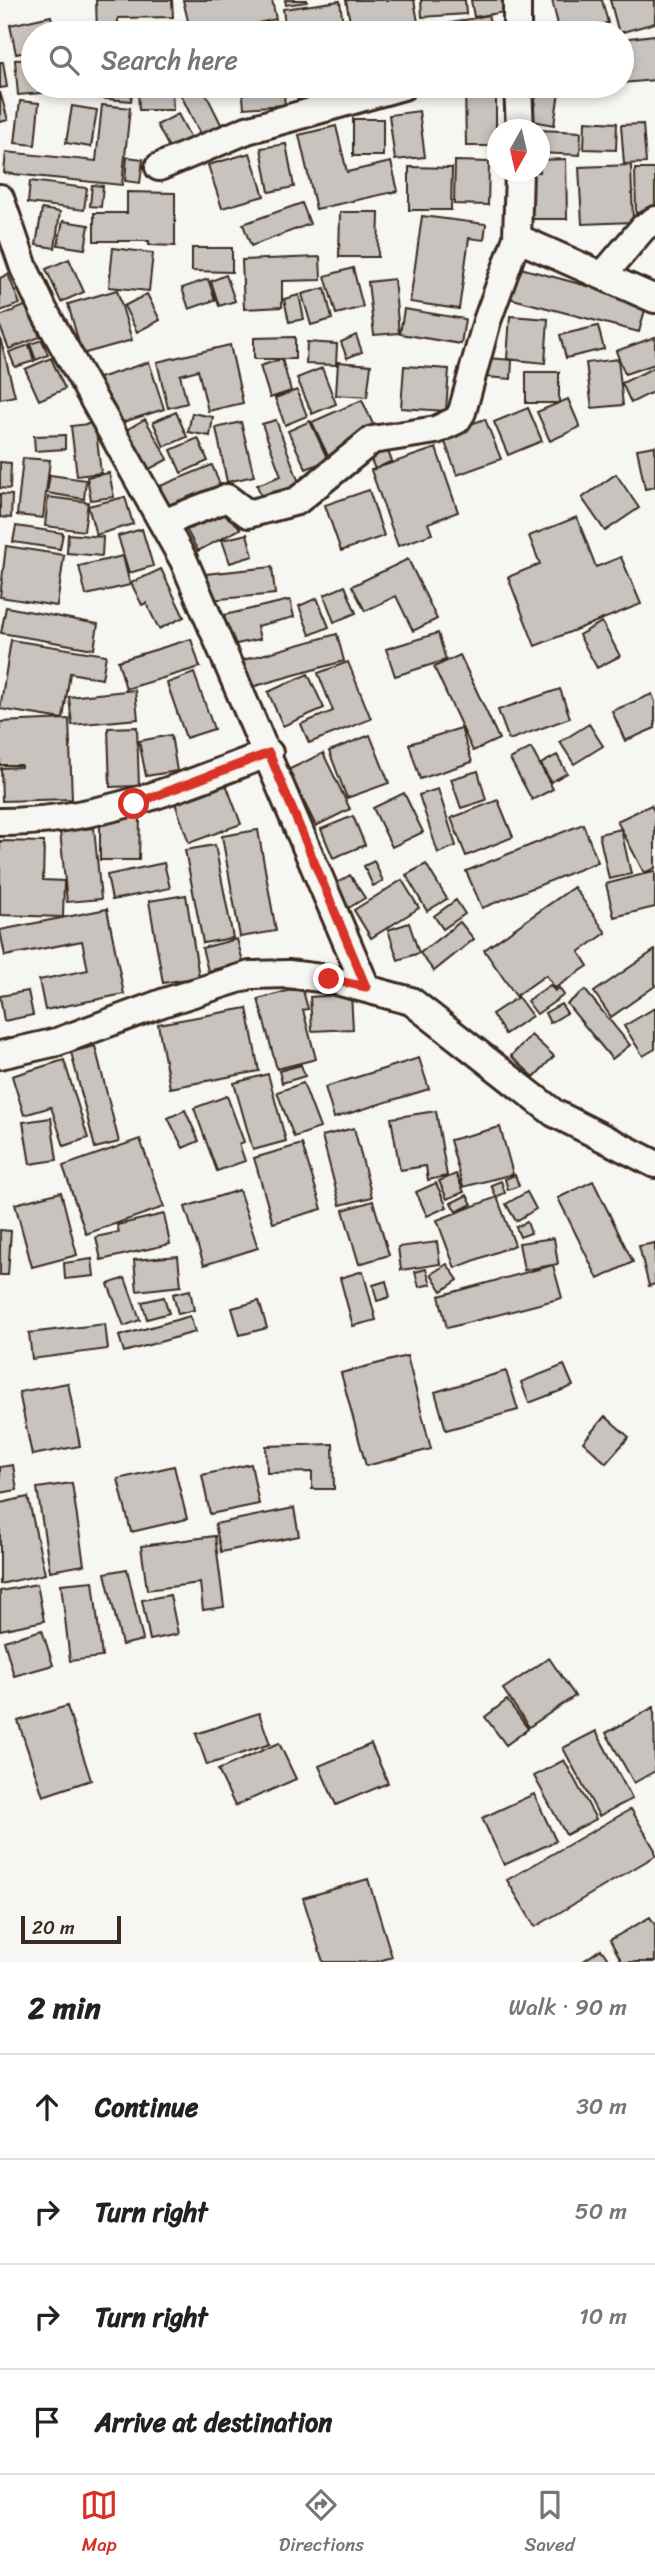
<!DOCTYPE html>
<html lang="en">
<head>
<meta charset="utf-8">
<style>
  :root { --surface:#fff; --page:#f6f6f6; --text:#222; --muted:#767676; --line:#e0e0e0; --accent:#d93025 }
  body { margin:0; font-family:Sriracha,sans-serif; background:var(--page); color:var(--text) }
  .compass { position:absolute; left:487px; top:119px; width:63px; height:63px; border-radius:50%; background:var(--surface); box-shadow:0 4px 10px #0003; rotate:188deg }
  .scale { position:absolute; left:21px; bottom:18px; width:100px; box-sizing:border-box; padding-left:7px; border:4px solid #3b2a1e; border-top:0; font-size:19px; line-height:24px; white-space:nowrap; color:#3b2a1e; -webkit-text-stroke:5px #f6f6f2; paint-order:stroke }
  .stop { position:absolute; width:21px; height:21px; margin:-16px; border:5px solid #d93025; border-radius:50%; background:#fff }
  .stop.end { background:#d93025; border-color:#fff; box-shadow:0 2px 7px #0008 }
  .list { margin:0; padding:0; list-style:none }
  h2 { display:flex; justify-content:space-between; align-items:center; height:91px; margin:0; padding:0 28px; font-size:30px }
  h2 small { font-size:23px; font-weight:400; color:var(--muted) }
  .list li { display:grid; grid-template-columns:46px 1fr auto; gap:21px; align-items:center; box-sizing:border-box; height:105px; padding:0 28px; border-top:2px solid var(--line) }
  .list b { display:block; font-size:26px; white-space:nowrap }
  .list em { font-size:23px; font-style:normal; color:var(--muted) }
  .icon { flex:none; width:38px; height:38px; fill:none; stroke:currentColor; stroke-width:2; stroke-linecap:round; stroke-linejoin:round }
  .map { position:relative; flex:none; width:655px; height:1962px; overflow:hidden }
  .search { position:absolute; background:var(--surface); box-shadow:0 4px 10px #0003; left:21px; right:21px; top:21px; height:77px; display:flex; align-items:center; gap:18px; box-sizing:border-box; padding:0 24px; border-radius:38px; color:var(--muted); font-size:26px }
  .sheet { height:511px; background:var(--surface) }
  nav { display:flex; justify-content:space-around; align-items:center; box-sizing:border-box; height:98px; border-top:2px solid var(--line); background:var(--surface); font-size:19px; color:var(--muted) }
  nav a { display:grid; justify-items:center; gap:4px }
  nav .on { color:var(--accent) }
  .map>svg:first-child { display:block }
  .building { fill:#c8c3be; stroke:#3b2a1e; stroke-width:2 }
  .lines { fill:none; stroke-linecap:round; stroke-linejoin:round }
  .minor-casing { stroke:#3b2a1e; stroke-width:32 }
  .minor { stroke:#f6f6f2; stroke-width:26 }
  .route { stroke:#d93025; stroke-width:9 }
</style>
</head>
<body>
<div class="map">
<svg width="655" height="1962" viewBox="0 0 655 1962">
  <rect width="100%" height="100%" fill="#f6f6f2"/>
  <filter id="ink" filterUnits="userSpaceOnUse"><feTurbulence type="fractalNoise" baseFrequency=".0143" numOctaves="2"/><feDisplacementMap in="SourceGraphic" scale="14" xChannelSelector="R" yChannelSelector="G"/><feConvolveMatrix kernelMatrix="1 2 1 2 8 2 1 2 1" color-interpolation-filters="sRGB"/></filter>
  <g filter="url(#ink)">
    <path class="building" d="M96,0H172L173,17L118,18V33H97Z
      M183,0H272L276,19L213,33H191Z
      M285,0H307V2L286,5Z
      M346,0H414L420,33H352Z
      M421,0H465L466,14L422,17Z
      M471,0H503L505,12L474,17Z
      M552,0H602L608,23L560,33Z
      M610,0H655V23L619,33Z
      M340,1L344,33H286L283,9Z
      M488,15L493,33H430L429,28Z
      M51,16L55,33H33V51L16,54L10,25Z
      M655,35V80L622,83V39Z
      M33,59V86H64L65,91L18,95L15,60Z
      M0,62H3L7,87L0,88Z
      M73,86H133L131,101L72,96Z
      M138,86H172L173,110H139Z
      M180,86H202L222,126L201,136L177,87Z
      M242,86H283L285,105L244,108Z
      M295,86H354L298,99Z
      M465,86H496V146H466Z
      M537,88L559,92L554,125L532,121Z
      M0,92L8,120L0,122Z
      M20,101L39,103L35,145L15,143Z
      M102,105L130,108L122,185L4,173L6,152L96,161Z
      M72,106L97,110L91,147L66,143Z
      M419,111L425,157L395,160L389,115Z
      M178,114L193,142L172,153L157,125Z
      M353,119H383V156H353Z
      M585,121L617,123L616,150L584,149Z
      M643,124L646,163L624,164L621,125Z
      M336,126L347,172L391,162L398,191L316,209L299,135Z
      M540,130L581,132L580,155L540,153Z
      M286,144L294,187L269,192L261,148Z
      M250,153L264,196L222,208L208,165Z
      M127,157L143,159L140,183L125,181Z
      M566,159L567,219H531V172H540V160Z
      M455,161L489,162L488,205L454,204Z
      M631,165L633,222L582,224L579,167Z
      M409,167L452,168L451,210H409Z
      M635,169H655V212L636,213Z
      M30,181L87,188L84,210L28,203Z
      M92,185L103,186L101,207L90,206Z
      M127,192L175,193V246L149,245V241H94V213H127Z
      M302,203L310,224L251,246L243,224Z
      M42,209L60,212L55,248L36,245Z
      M340,212H379L378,257H339Z
      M422,216L486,224L484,240L469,238L459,309L410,302Z
      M63,221L89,225L85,249L58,245Z
      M113,248L153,253L149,291L109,287Z
      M192,248H232V272L192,271Z
      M320,257L321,280L282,281V307L244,309L242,260Z
      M69,259L84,292L61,302L46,269Z
      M513,266L647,302L639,332L505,297Z
      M353,268L363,307L336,314L325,276Z
      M8,274L20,304L0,311V278Z
      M226,275L235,301L219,306L211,281Z
      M208,279L215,300L189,309L182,288Z
      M394,279L399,333L374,335L368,282Z
      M325,288L332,319L311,325L302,294Z
      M117,290L132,340L82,354L68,304Z
      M147,294L160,320L137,332L124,306Z
      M299,295L304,319L289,322L284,299Z
      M27,305L40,337L9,349L0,326V316Z
      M404,309L465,319L461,344L400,334Z
      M510,316L548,319L545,363L507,359Z
      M598,326L604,349L566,358L560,335Z
      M356,335L362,352L347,358L341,342Z
      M0,337L15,396L0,399Z
      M295,337V359H254V338Z
      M655,337V364L625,374L616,351Z
      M42,340L48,355L36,360L30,344Z
      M307,342L337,344L336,365L306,364Z
      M29,345L34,361L15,367L9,352Z
      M230,345L243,403L208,411L198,370L180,375L187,403L168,408L157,362Z
      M51,358L65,389L39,400L25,369Z
      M487,358L512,360L511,379L486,377Z
      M282,359L291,391L270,398L260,366Z
      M618,359L623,405L592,408L586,363Z
      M149,362L164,409L111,426L96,379Z
      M338,362L371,365L367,397L336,395Z
      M404,366L449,369L446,411L401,408Z
      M655,367V391L631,403L622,383Z
      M322,368L336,404L312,414L297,378Z
      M526,372H559V403H526Z
      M297,390L307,416L285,425L275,398Z
      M568,399L580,427L550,441L537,412Z
      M362,400L377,433L328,456L312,422Z
      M528,408L542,441L508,455L494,422Z
      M176,412L187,437L164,447L153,422Z
      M192,413L213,417L210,436L188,432Z
      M145,419L168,459L144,472L121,433Z
      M485,419L501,459L457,475L442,434Z
      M276,420L302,491L264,504L257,485L281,476L262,424Z
      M310,421L328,460L306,469L288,431Z
      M241,422L254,476L227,482L216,428Z
      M95,423L101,473L77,476L71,426Z
      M65,435V449L35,451L34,436Z
      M198,438L208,461L181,473L171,450Z
      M383,440L392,461L375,469L366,448Z
      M655,446V487L645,489L637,449Z
      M436,448L458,512L428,523L432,534L398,546L371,470Z
      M23,458L50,460L43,518L17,515Z
      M0,462L11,463L10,489L0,488Z
      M212,465L222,490L169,510L160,486Z
      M109,473L114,497L91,500L87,477Z
      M616,474L639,508L605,531L582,498Z
      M50,475L86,480L84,499L47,493Z
      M369,490L384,536L341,551L325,505Z
      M0,494L12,495L11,518L0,517Z
      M48,497L88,502L84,531L45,526Z
      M125,497L133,524L96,535L88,506Z
      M228,507L240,529L198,551L186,529Z
      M577,517L596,567L621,557L641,604L535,646L508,577L540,564L529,536Z
      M16,526L63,533L60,549L13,542Z
      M142,529L153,566L129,573L118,536Z
      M68,534L103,537L102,556L67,553Z
      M247,534L253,556L230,563L222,540Z
      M6,546L64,555L57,606L0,597Z
      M123,556L130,585L86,595L79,566Z
      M408,559L437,619L413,631L396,596L365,611L352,586Z
      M272,567L275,594L209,600L206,574Z
      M161,569L184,617L159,629L146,603L142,605L131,583Z
      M345,586L356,613L334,622L324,595Z
      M317,598L329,627L310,635L299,606Z
      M290,600L294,617L257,626L260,639L227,646L220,616Z
      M6,607L98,624L94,649L1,633Z
      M602,622L620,656L597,668L579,635Z
      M438,633L446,660L395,676L386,649Z
      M337,634L344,661L248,688L240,661Z
      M191,639L200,667L126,689L118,661Z
      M11,640L106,655L102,679L70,673L63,719L0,709Z
      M460,655L499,739L473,751L434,667Z
      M348,662L371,719L309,743L301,724L333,711L318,673Z
      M194,673L214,729L186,738L167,683Z
      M308,674L324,708L283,726L268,692Z
      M560,689L570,718L509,740L498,710Z
      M135,690L138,719L72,725L69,697Z
      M652,694L655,702V728L625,741L612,711Z
      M69,719L72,799L2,801L1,768L21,767V765H0V722Z
      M589,724L603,746L574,764L560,742Z
      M137,727L139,786L110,787L108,728Z
      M461,728L472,762L420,779L409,744Z
      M171,735L177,771L146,776L139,741Z
      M370,735L389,783L347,798L329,751Z
      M531,748L553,789L532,800L510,759Z
      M323,753L350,809L316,826L288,770Z
      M557,755L567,773L551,782L541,764Z
      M478,771L486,800L461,808L451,779Z
      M226,784L241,824L189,843L175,803Z
      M438,789L456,846L438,853L419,795Z
      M404,793L423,832L392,847L373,808Z
      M498,800L513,837L466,856L451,818Z
      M651,805L655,813V868L644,873L617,821Z
      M100,816L140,817L139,860H100Z
      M353,816L365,845L333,858L321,829Z
      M583,824L598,862L482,908L466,871Z
      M94,828L101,899L67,902L60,831Z
      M621,829L631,874L609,879L599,834Z
      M258,830L276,931L240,937L222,836Z
      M0,841L44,842L43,880L64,881L63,917L0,915Z
      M215,845L233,938L203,943L185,850Z
      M374,861L383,881L373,886L364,866Z
      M164,863L170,888L112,900L107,875Z
      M426,864L447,899L427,911L406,875Z
      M655,871V907L614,917L606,884Z
      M350,875L365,898L347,909L332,886Z
      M402,880L419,908L371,938L354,910Z
      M574,887L606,933L579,952L588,966L555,988L546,975L516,996L484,950Z
      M186,895L199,977L163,983L149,901Z
      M456,900L465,914L443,929L434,916Z
      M107,909L124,994L45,1010L39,980L88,970L82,941L5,956L0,930Z
      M460,922L474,939L434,971L420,953Z
      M409,923L419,953L398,960L388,930Z
      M237,939L243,962L208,971L202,948Z
      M655,950V986L611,1017L594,992Z
      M550,985L555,991L559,988L564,995L537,1014L527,1001Z
      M302,987L308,1009L303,1010L316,1059L277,1069L258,999Z
      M585,990L630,1045L612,1059L567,1004Z
      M28,991L33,1015L4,1021L0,996Z
      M351,994L353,1029L312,1031L310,997Z
      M518,997L532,1016L505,1034L492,1014Z
      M561,1004L567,1013L550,1023L545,1013Z
      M247,1008L259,1071L170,1088L158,1024Z
      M655,1008V1049L643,1056L624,1026Z
      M531,1035L554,1056L534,1077L511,1056Z
      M95,1046L119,1142L95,1148L71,1052Z
      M419,1058L429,1089L334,1118L325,1087Z
      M64,1060L88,1138L64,1146L51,1107L24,1115L12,1076Z
      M301,1065L305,1076L282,1083L279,1071Z
      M268,1074L286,1141L253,1150L234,1083Z
      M303,1083L320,1128L294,1137L277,1092Z
      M227,1096L244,1142L239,1144L245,1161L217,1171L194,1108Z
      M185,1110L199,1141L183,1148L168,1118Z
      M436,1111L447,1176L428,1180L426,1166L400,1170L391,1118Z
      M51,1118L57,1160L30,1164L23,1122Z
      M500,1127L513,1174L463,1187L450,1140Z
      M354,1128L372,1197L340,1205L322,1136Z
      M140,1139L164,1207L86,1234L63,1166Z
      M302,1144L322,1209L273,1223L254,1158Z
      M456,1174L464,1192L447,1199L439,1181Z
      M515,1175L519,1186L508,1190L505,1179Z
      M501,1181L505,1193L496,1197L491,1185Z
      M593,1181L633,1262L598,1279L558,1198Z
      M436,1183L447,1207L427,1216L416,1192Z
      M239,1190L258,1248L204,1265L185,1207Z
      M61,1192L77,1255L32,1267L15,1204Z
      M527,1192L536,1209L516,1221L506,1204Z
      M467,1195L472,1204L456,1212L451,1203Z
      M497,1197L515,1245L455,1268L437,1220Z
      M373,1201L389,1255L359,1264L343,1210Z
      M164,1214L170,1244L101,1260L96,1237L119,1232L117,1225Z
      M527,1222L531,1233L520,1237L516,1227Z
      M0,1230L11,1231L8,1275H0Z
      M554,1238L558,1264L524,1270L519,1243Z
      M437,1242L440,1264L401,1270L398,1247Z
      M655,1243V1284L649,1286L639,1246Z
      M178,1256L181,1286L137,1291L134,1260Z
      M92,1259L94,1276L65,1279L64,1263Z
      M447,1264L458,1280L442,1291L431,1274Z
      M553,1265L562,1298L447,1328L439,1296Z
      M426,1269L431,1284L419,1287L415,1272Z
      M363,1271L376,1320L353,1326L340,1278Z
      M125,1278L140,1320L124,1326L108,1284Z
      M386,1281L390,1297L377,1301L373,1285Z
      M190,1290L194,1310L178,1314L173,1294Z
      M164,1297L169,1313L147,1319L142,1302Z
      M259,1301L267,1328L240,1335L232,1308Z
      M190,1316L195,1332L124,1352L119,1336Z
      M105,1324L108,1349L32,1359L29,1333Z
      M407,1356L431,1449L366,1466L341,1373Z
      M564,1365L573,1386L529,1403L521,1382Z
      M506,1371L518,1410L446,1430L435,1392Z
      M68,1383L80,1446L32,1455L19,1392Z
      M605,1416L629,1437L606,1463L583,1442Z
      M333,1444L334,1489H312V1472L267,1473L266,1446Z
      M251,1464L259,1504L210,1514L202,1475Z
      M13,1465L17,1490L0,1493V1467Z
      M174,1466L187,1519L131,1532L118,1479Z
      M72,1483L84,1565L50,1571L37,1488Z
      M28,1497L45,1574L0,1584V1503Z
      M294,1508L299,1536L221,1552L215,1524Z
      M215,1536L224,1607L203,1610L200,1583L147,1590L141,1546Z
      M127,1569L143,1640L122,1645L105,1573Z
      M93,1581L102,1657L70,1661L61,1584Z
      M37,1584L44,1621L0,1630V1591Z
      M170,1595L178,1634L150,1640L142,1600Z
      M42,1630L53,1665L14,1676L4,1641Z
      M549,1658L575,1696L529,1727L503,1689Z
      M507,1700L528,1729L506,1745L485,1717Z
      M67,1706L91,1780L43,1796L18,1721Z
      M654,1707L655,1771L634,1783L606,1733Z
      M259,1713L270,1744L207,1765L196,1734Z
      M596,1731L632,1799L599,1816L563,1748Z
      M279,1743L296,1779L235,1806L218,1770Z
      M371,1744L388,1783L336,1805L319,1766Z
      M564,1760L596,1819L566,1835L534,1776Z
      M534,1794L556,1841L504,1865L482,1818Z
      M631,1809L655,1850V1856L535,1927L507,1880Z
      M368,1879L392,1957L376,1962H323L303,1898Z
      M650,1917L655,1925V1962H622L610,1940Z
      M601,1949L610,1962H582Z"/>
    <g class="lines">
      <g class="minor-casing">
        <path id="minor" d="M517,33V0
          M518,86L520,130
          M159,167L247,130L403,86
          M0,198L24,268L43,309L184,561L366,987
          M517,238L655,299
          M604,274L643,228L655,220
          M163,523L227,498L248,514L297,501L372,440L436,430L457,420L462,412L487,321L517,238L519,172
          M0,822C100,822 177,788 269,753
          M0,1055L57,1042L165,1002L250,975L288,974L329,979L411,1001L554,1113L655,1164"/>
      </g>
      <use href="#minor" class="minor"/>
    </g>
  </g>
  <g class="lines" filter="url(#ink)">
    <path class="route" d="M134,804L269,753L366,987L329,979"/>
  </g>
</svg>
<svg class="compass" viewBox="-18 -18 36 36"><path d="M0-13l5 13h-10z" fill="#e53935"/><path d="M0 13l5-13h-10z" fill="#767676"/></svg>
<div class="scale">20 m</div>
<div class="stop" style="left:134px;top:804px"></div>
<div class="stop end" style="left:329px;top:979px"></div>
<div class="search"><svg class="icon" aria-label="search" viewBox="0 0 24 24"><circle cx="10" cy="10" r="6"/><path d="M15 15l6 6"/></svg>Search here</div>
</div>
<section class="sheet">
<h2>2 min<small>Walk · 90 m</small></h2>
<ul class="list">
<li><svg class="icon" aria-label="ahead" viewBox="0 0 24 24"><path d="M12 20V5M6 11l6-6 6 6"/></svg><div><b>Continue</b></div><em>30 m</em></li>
<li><svg class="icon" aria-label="right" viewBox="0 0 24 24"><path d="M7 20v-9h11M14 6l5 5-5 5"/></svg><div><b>Turn right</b></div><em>50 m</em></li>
<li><svg class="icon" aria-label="right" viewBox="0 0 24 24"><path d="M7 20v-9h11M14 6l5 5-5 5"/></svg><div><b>Turn right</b></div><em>10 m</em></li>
<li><svg class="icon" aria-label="arrive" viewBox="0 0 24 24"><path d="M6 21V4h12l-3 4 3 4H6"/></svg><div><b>Arrive at destination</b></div></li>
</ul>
</section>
<nav>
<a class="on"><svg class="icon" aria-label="map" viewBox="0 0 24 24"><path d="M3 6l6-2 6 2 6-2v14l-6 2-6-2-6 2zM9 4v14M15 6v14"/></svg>Map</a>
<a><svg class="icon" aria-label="directions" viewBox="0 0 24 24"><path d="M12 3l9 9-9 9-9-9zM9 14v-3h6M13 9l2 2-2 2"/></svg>Directions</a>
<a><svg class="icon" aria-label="saved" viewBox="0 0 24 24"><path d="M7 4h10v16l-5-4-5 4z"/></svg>Saved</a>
</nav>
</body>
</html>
